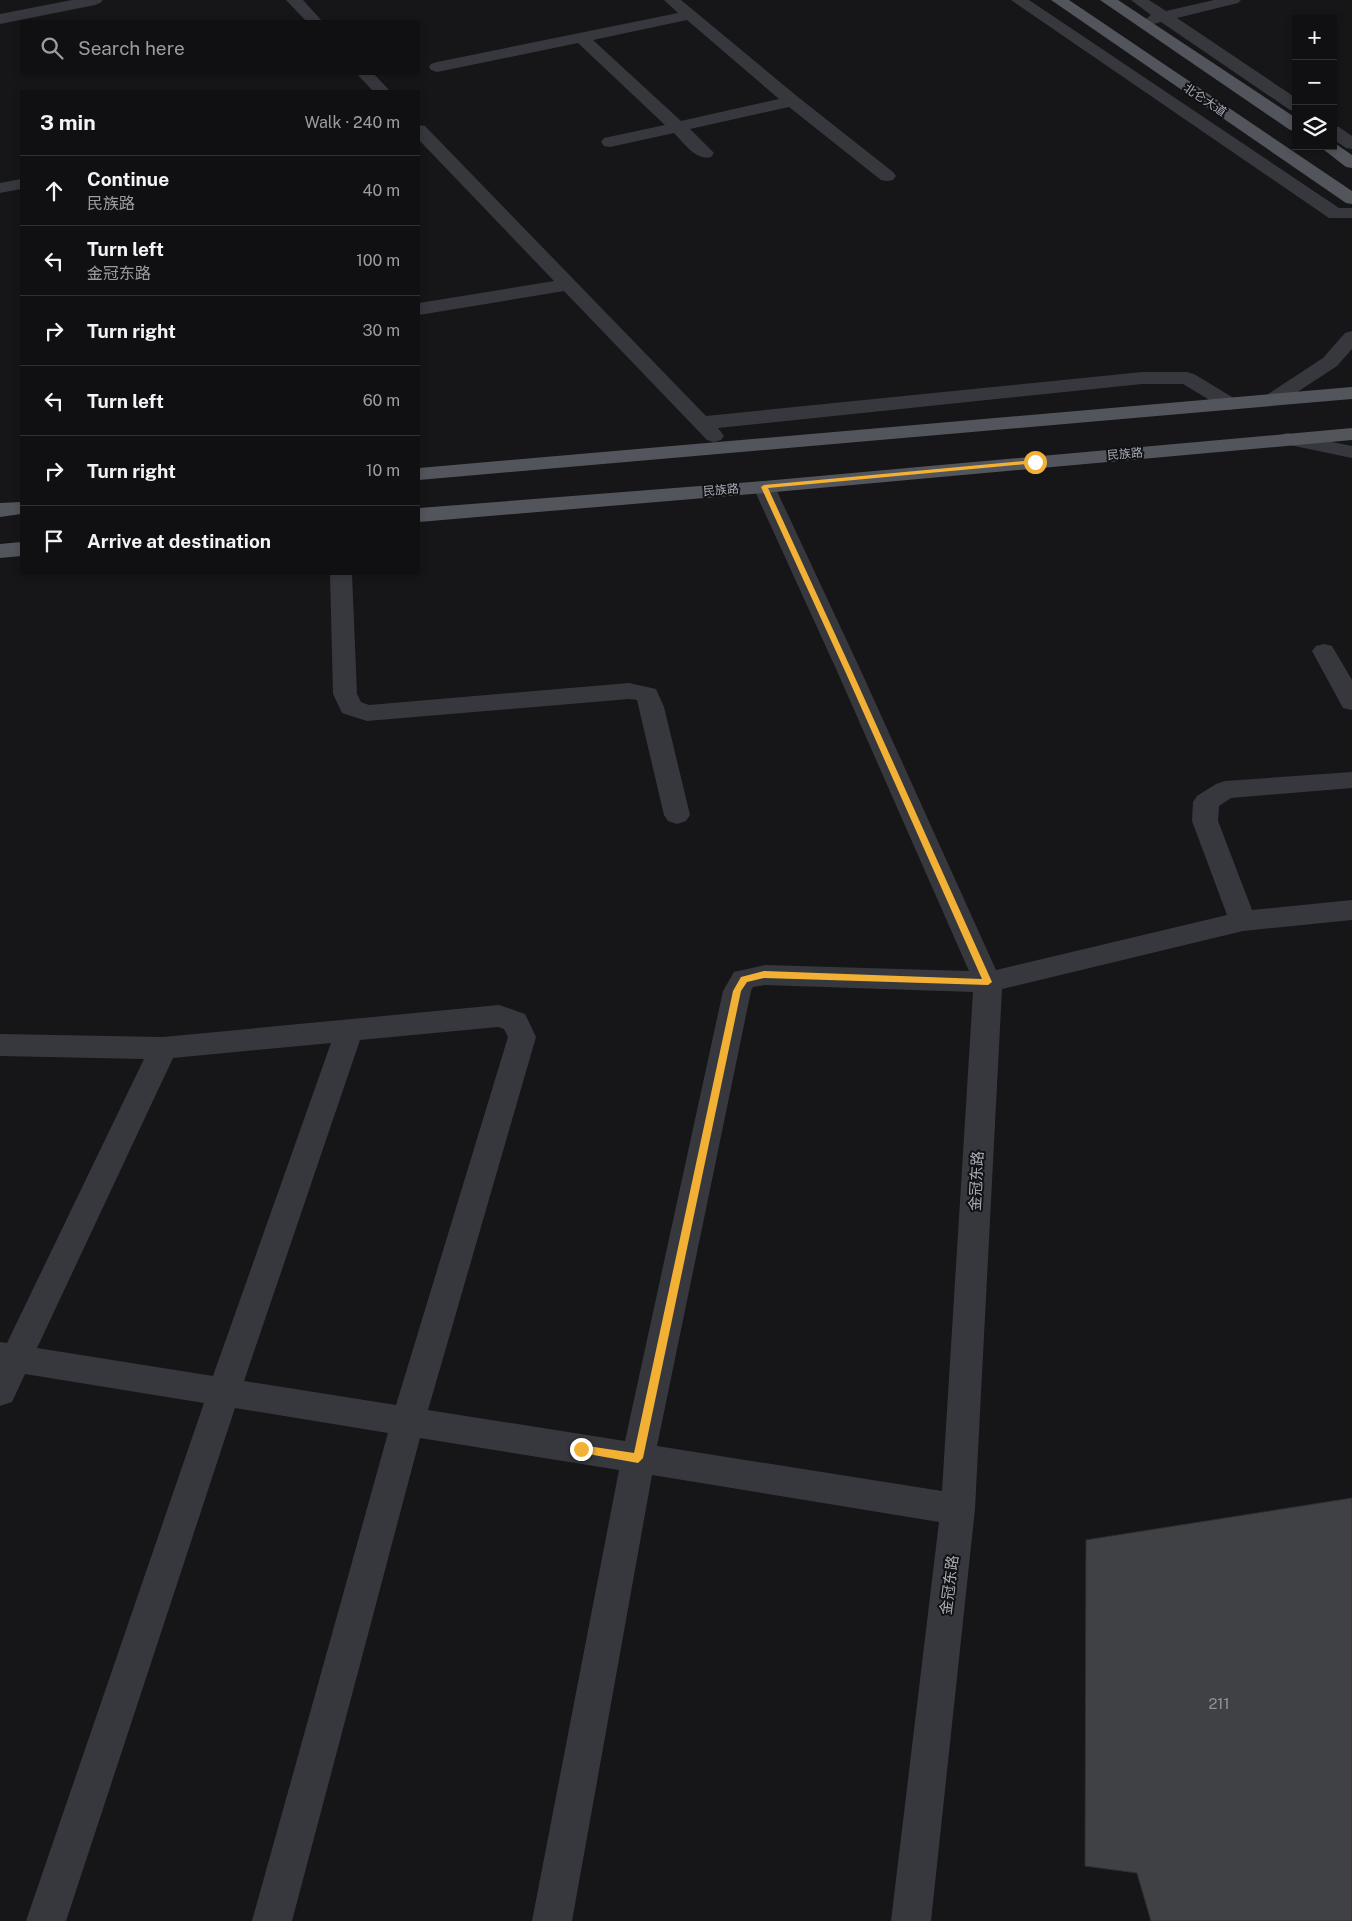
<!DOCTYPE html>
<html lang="en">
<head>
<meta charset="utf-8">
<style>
  :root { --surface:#101012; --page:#1e1e20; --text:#f1f3f6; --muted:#9c9d9f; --line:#303032 }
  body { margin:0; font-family:"Public Sans","Noto Sans SC",sans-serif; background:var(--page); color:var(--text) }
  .controls { position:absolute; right:15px; top:15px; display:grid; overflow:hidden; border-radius:0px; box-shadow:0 2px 8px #0003 }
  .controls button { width:45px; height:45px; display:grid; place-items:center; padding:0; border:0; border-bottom:1px solid var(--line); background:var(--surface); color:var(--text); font:25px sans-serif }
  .stop { position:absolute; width:15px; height:15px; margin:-11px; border:4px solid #f2b134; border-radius:50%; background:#fff }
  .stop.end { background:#f2b134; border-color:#fff; box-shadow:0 1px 5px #0008 }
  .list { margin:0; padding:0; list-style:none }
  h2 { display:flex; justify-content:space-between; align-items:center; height:65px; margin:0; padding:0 20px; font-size:21px }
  h2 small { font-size:16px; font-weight:400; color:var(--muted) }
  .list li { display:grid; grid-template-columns:32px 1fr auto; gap:15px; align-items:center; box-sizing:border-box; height:70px; padding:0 20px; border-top:1px solid var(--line) }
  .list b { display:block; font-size:19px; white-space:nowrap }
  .list p { margin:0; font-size:16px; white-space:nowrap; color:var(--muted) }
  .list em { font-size:16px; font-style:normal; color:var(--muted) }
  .icon { flex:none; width:28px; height:28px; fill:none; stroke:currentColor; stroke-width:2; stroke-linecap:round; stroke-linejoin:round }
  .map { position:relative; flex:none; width:1352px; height:1921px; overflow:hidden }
  .search { position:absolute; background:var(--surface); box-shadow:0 2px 8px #0003; left:20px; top:20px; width:400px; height:55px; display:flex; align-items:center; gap:12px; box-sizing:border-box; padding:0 18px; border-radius:0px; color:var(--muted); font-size:19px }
  .panel { position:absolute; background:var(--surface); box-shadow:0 2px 8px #0003; left:20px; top:90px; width:400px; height:485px; border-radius:0px }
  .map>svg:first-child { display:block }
  .building { fill:#404145; stroke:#303034 }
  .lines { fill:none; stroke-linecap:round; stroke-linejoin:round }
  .minor { fill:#37383d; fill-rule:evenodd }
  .major { fill:#53555c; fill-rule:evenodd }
  .route { fill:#f2b134 }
  .labels { text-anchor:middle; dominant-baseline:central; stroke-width:4; stroke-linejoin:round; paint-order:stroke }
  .far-street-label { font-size:12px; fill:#a8adb8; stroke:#111113 }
  .street-label { font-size:15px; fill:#a8adb8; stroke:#111113 }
  .near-number-label { font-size:15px; fill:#8e929b }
</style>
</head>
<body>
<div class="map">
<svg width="1352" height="1921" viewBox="0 0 1352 1921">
  <rect width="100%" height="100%" fill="#161618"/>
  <path class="building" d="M1352,1498V1921H1151L1137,1873L1085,1866L1086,1540Z"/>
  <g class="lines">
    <path class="minor" d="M72,0H103L100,3L95,5L0,24V14Z
      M286,0H303L322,21H306Z
      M664,0H681L798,97L893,172L896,176L893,180L887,181L881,180L789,107L690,129L714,153L711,157C696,161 684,143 674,133L610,147L604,146L601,142L604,138L665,125L578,43L437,72L431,70L429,67L431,64L437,62L678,13ZM687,20L779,99L681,121L593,40Z
      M1011,0H1029L1339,208H1352V218H1329Z
      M1131,0H1149L1166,11L1214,0H1241L1238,3L1177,18L1296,98V111L1290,110L1161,22L1154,24L1148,22L1146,19L1151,15Z
      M357,74H374L390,91H373Z
      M419,125L425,126L706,416L1142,372H1187L1194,374L1237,400L1240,404L1237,408L1230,410L1223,408L1183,384H1142L718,428L724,436L721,440L714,442L707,440L564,291L419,315V303L554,281L419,140Z
      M1333,126L1339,127L1352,136V149L1346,148L1333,139Z
      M21,179V189L0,193V183Z
      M1352,331V349L1337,366L1279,404L1272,406L1265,404L1262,400L1265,396L1323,358L1345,333Z
      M1287,433L1352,446V458L1280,443L1277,439L1280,435Z
      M764,481L772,482L775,487L861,671L996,970L1227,915L1192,821L1193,802L1197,796L1216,784L1225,781L1352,772V788L1231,798L1219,806L1218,821L1252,910L1352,900V920L1243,931L1002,989L975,1509L931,1921H891L939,1522L652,1475L572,1921H532L619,1470L420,1438L292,1921H252L388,1433L235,1408L66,1921H26L204,1403L25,1374L12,1402L0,1406V1342L7,1343L144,1059L0,1056V1034L163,1037L499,1005L525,1014L536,1037L428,1410L625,1441L723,991L734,972L765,965L969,971L837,671L753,487L756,482ZM765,985L973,992L942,1491L657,1446L751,991L753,987ZM498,1027L504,1029L508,1037L396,1405L244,1381L360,1040ZM331,1043L213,1376L37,1348L173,1058Z
      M330,574H352L357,694L361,702L369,705L629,683L656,689L664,707L690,815L686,821L677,824L668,821L664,815L637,700L629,699L367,721L342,713L333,694Z
      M1324,644L1332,646L1352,680V710L1343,708L1312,651L1316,646Z"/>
    <path class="major" d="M1051,0H1069L1352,191V204L1346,203Z
      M1100,0H1118L1296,118V131L1290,130Z
      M1333,142L1352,155V168L1346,167L1319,146H1333Z
      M1352,387V399L419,480V468Z
      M1352,428V440L764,493L419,522V508L764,481Z
      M21,502V514L0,517V503Z
      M21,542V556L0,558V544Z"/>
  </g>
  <path class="route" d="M1035,460L1037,461V463L768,488L852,671L992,982L988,985L764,978L747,982L741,991L643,1458L638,1463L577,1452V1446L581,1445L634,1453L733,991L741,977L764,971L982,979L845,671L761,487L764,485Z"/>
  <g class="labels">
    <g class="far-street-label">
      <text transform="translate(1205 100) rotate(34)">北仑大道</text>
      <text transform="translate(1125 454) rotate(-5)">民族路</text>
      <text transform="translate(721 490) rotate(-5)">民族路</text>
    </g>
    <g class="street-label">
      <text transform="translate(976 1181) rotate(-87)">金冠东路</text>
      <text transform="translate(949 1585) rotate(-83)">金冠东路</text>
    </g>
    <g class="near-number-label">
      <text x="1219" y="1703">211</text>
    </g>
  </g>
</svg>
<div class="controls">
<button>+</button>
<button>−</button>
<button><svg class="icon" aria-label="layers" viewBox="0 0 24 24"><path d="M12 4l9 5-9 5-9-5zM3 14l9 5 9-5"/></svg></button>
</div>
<div class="stop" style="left:1035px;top:462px"></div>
<div class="stop end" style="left:581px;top:1449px"></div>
<div class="search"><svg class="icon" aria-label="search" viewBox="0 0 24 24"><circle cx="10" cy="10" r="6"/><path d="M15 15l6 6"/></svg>Search here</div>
<section class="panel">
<h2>3 min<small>Walk · 240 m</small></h2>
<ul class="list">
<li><svg class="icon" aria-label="ahead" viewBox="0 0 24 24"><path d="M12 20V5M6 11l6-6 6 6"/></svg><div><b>Continue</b><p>民族路</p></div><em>40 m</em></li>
<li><svg class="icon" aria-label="left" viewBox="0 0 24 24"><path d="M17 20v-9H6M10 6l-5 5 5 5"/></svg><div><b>Turn left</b><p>金冠东路</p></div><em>100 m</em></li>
<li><svg class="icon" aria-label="right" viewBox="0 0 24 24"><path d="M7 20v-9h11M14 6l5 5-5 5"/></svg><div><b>Turn right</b></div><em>30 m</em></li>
<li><svg class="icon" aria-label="left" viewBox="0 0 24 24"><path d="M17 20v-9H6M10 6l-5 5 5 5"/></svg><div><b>Turn left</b></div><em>60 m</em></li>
<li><svg class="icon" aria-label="right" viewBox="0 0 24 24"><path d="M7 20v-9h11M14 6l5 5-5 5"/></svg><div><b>Turn right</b></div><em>10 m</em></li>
<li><svg class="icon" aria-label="arrive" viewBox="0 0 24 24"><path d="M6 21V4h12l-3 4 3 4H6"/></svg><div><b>Arrive at destination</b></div></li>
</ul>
</section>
</div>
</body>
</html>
